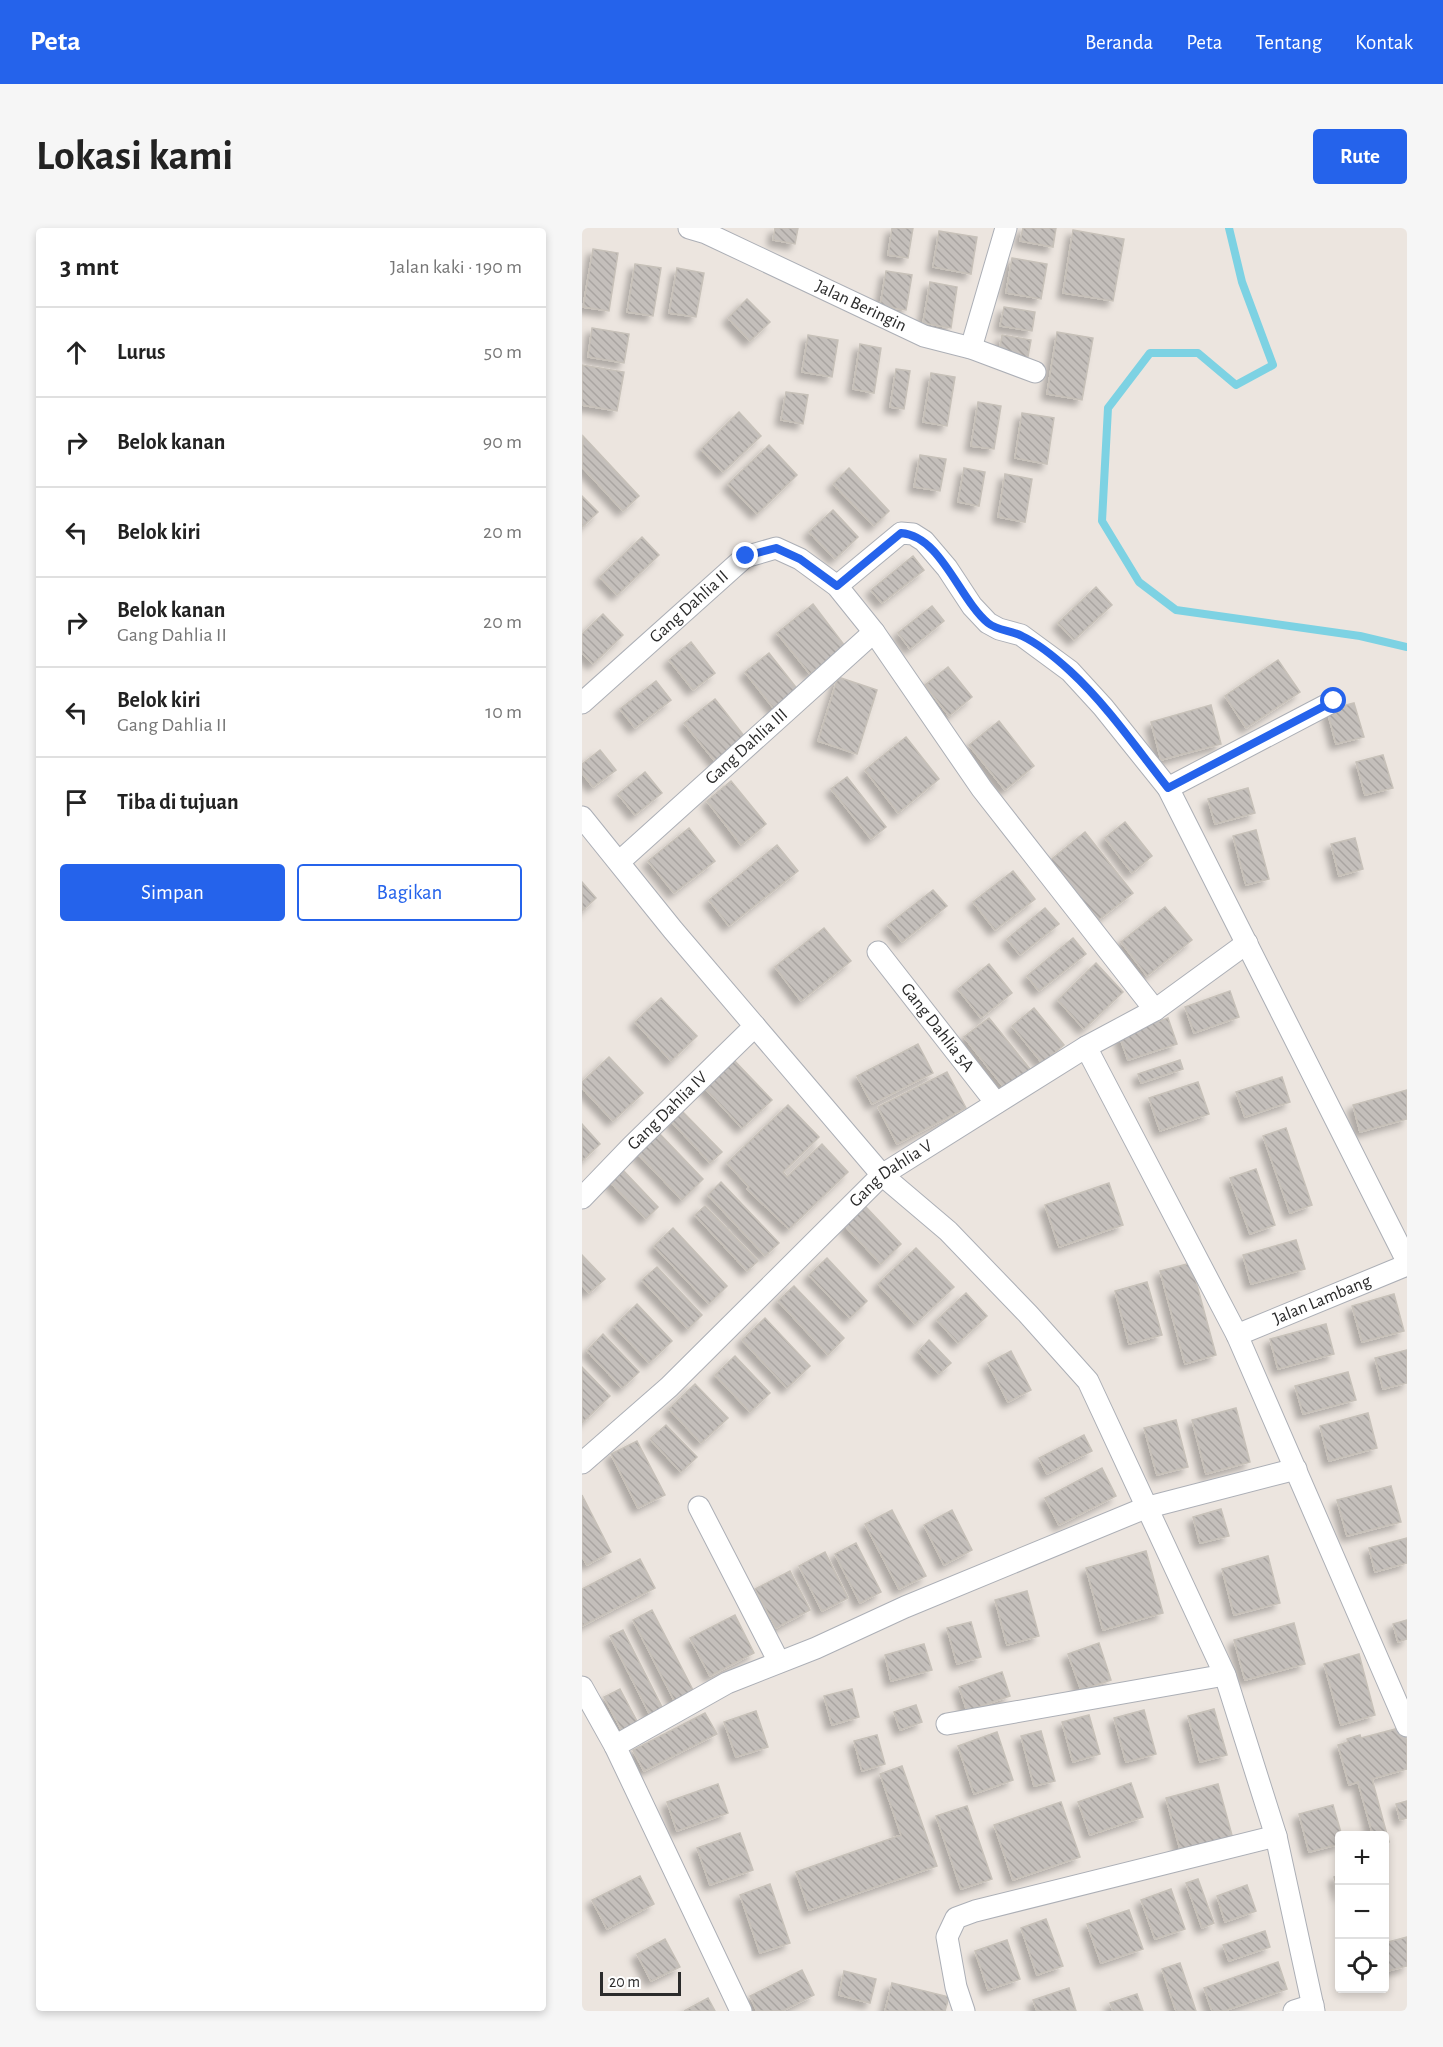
<!DOCTYPE html>
<html lang="id">
<head>
<meta charset="utf-8">
<style>
  :root { --surface:#fff; --page:#f6f6f6; --text:#222; --muted:#767676; --line:#e0e0e0; --accent:#2563eb }
  body { margin:0; font-family:"Alegreya Sans",sans-serif; background:var(--page); color:var(--text) }
  .controls { position:absolute; right:18px; bottom:18px; display:grid; overflow:hidden; border-radius:6px; box-shadow:0 3px 9px #0003 }
  .controls button { width:54px; height:54px; display:grid; place-items:center; padding:0; border:0; border-bottom:2px solid var(--line); background:var(--surface); color:var(--text); font:30px sans-serif }
  .scale { position:absolute; left:18px; bottom:15px; width:81px; box-sizing:border-box; padding-left:6px; border:3px solid #2b2b2b; border-top:0; font-size:16px; line-height:21px; white-space:nowrap; color:#2b2b2b; -webkit-text-stroke:4px #fff; paint-order:stroke }
  .stop { position:absolute; width:18px; height:18px; margin:-14px; border:4px solid #2563eb; border-radius:50%; background:#fff }
  .stop.end { background:#2563eb; border-color:#fff; box-shadow:0 2px 6px #0008 }
  .list { margin:0; padding:0; list-style:none }
  h2 { display:flex; justify-content:space-between; align-items:center; height:78px; margin:0; padding:0 24px; font-size:26px }
  h2 small { font-size:20px; font-weight:400; color:var(--muted) }
  .list li { display:grid; grid-template-columns:39px 1fr auto; gap:18px; align-items:center; box-sizing:border-box; height:90px; padding:0 24px; border-top:2px solid var(--line) }
  .list b { display:block; font-size:22px; white-space:nowrap }
  .list p { margin:0; font-size:20px; white-space:nowrap; color:var(--muted) }
  .list em { font-size:20px; font-style:normal; color:var(--muted) }
  .actions { display:flex; gap:12px; padding:18px 24px }
  .actions a { flex:1; padding:14px 0; border:2px solid var(--accent); border-radius:6px; text-align:center; font-size:21px; color:var(--accent) }
  .actions .main { background:var(--accent); color:#fff }
  .icon { flex:none; width:33px; height:33px; fill:none; stroke:currentColor; stroke-width:2; stroke-linecap:round; stroke-linejoin:round }
  .map { position:relative; flex:none; width:825px; height:1783px; overflow:hidden; border-radius:6px }
  header { display:flex; align-items:center; gap:36px; box-sizing:border-box; height:84px; padding:0 30px; background:var(--accent); color:#fff }
  header strong { font-size:28px }
  nav { display:flex; gap:33px; margin-inline-start:auto; font-size:21px }
  .intro { display:flex; align-items:center; justify-content:space-between; box-sizing:border-box; height:144px; padding:0 36px }
  h1 { margin:0; font-size:42px }
  .button { padding:15px 27px; border-radius:6px; background:var(--accent); color:#fff; font-size:21px; font-weight:700 }
  main { display:flex; gap:36px; padding:0 36px }
  aside { flex:1; background:var(--surface); border-radius:6px; box-shadow:0 3px 9px #0003 }
  .map>svg:first-child { display:block }
  .lines { fill:none; stroke-linecap:round; stroke-linejoin:round }
  .stream { stroke:#7dd2e3; stroke-width:8 }
  .building { fill:url(#building-back-hatch); stroke:#c7c1b9; stroke-width:1.5; filter:url(#shadow) }
  .minor-casing { stroke:#acafb6; stroke-width:23 }
  .minor { stroke:#fff; stroke-width:21 }
  .route { stroke:#2563eb; stroke-width:8 }
  .labels { text-anchor:middle; dominant-baseline:central; stroke-width:4.5; stroke-linejoin:round; paint-order:stroke }
  .street-label { font-size:18px; fill:#2b2b2b; stroke:#fff }
</style>
</head>
<body>
<header>
<strong>Peta</strong>
<nav><a>Beranda</a><a>Peta</a><a>Tentang</a><a>Kontak</a></nav>
</header>
<div class="intro"><h1>Lokasi kami</h1><a class="button">Rute</a></div>
<main>
<aside>
<h2>3 mnt<small>Jalan kaki · 190 m</small></h2>
<ul class="list">
<li><svg class="icon" aria-label="ahead" viewBox="0 0 24 24"><path d="M12 20V5M6 11l6-6 6 6"/></svg><div><b>Lurus</b></div><em>50 m</em></li>
<li><svg class="icon" aria-label="right" viewBox="0 0 24 24"><path d="M7 20v-9h11M14 6l5 5-5 5"/></svg><div><b>Belok kanan</b></div><em>90 m</em></li>
<li><svg class="icon" aria-label="left" viewBox="0 0 24 24"><path d="M17 20v-9H6M10 6l-5 5 5 5"/></svg><div><b>Belok kiri</b></div><em>20 m</em></li>
<li><svg class="icon" aria-label="right" viewBox="0 0 24 24"><path d="M7 20v-9h11M14 6l5 5-5 5"/></svg><div><b>Belok kanan</b><p>Gang Dahlia II</p></div><em>20 m</em></li>
<li><svg class="icon" aria-label="left" viewBox="0 0 24 24"><path d="M17 20v-9H6M10 6l-5 5 5 5"/></svg><div><b>Belok kiri</b><p>Gang Dahlia II</p></div><em>10 m</em></li>
<li><svg class="icon" aria-label="arrive" viewBox="0 0 24 24"><path d="M6 21V4h12l-3 4 3 4H6"/></svg><div><b>Tiba di tujuan</b></div></li>
</ul>
<div class="actions"><a class="main">Simpan</a><a>Bagikan</a></div>
</aside>
<div class="map">
<svg width="825" height="1783" viewBox="0 0 825 1783">
  <defs>
    <pattern id="building-back-hatch" width="6" height="6" patternUnits="userSpaceOnUse" patternTransform="scale(1.5)"><rect width="6" height="6" fill="#c4bfbb"/><path d="M-1 5l2 2M0 0l6 6M5-1l2 2" fill="none" stroke="#a9a4a1"/></pattern>
    <filter id="shadow"><feDropShadow dx="-5.5" dy="5.5" stdDeviation="3" flood-color="#0004"/></filter>
  </defs>
  <rect width="100%" height="100%" fill="#ece5df"/>
  <g class="lines">
    <path class="stream" d="M647,0L660,54L691,137L654,157L616,125H568L526,180L520,293L557,354L594,382L778,408L825,419"/>
  </g>
  <path class="building" d="M193,0H216L213,16L191,12Z
    M310,0H331L326,30L306,27Z
    M441,0H474L471,19L438,13Z
    M491,2L542,11L531,73L481,65Z
    M357,3L395,9L389,46L351,39Z
    M11,21L36,25L27,83L1,79Z
    M430,30L465,36L459,71L424,65Z
    M53,36L79,40L71,88L45,84Z
    M95,40L122,45L114,89L87,85Z
    M304,43L330,47L324,82L298,78Z
    M348,54L375,59L369,100L341,95Z
    M165,71L188,94L168,113L146,90Z
    M422,79L453,84L450,103L418,98Z
    M10,100L47,106L42,135L6,129Z
    M475,104L511,110L500,172L465,166Z
    M226,107L256,112L250,149L220,144Z
    M420,107L449,112L445,134L416,129Z
    M278,116L299,120L292,165L271,161Z
    M0,137L42,144L35,183L0,177Z
    M314,141L328,143L322,181L308,179Z
    M349,145L373,149L365,198L341,194Z
    M204,164L226,167L221,196L199,192Z
    M396,174L419,178L412,221L389,218Z
    M157,184L179,208L141,244L119,221Z
    M440,185L472,190L465,236L433,230Z
    M1,208L57,268L41,283L0,239Z
    M187,217L215,247L175,286L146,256Z
    M338,227L364,231L358,263L332,259Z
    M267,240L307,283L292,298L251,256Z
    M382,240L403,244L397,278L376,274Z
    M423,246L450,251L443,294L416,289Z
    M0,268L16,284L0,299Z
    M251,282L276,309L253,331L227,304Z
    M60,309L77,327L35,367L18,349Z
    M331,328L342,342L300,375L289,362Z
    M514,359L530,377L492,412L476,395Z
    M231,376L263,418L228,446L195,405Z
    M350,378L362,393L328,421L316,405Z
    M21,386L41,407L11,436L0,425V406Z
    M109,414L133,445L111,462L87,432Z
    M187,425L220,467L196,486L163,444Z
    M696,432L718,464L664,500L643,468Z
    M366,439L390,469L367,488L343,457Z
    M256,449L295,462L275,526L236,513Z
    M74,453L89,472L53,500L38,481Z
    M133,471L166,513L136,537L102,495Z
    M772,475L782,509L754,516L745,482Z
    M629,477L639,516L579,532L569,494Z
    M417,493L452,538L423,562L387,517Z
    M324,509L357,551L316,585L283,542Z
    M18,522L34,542L11,559L0,545V536Z
    M801,527L811,560L783,567L774,534Z
    M63,544L80,565L53,587L36,566Z
    M265,549L304,599L289,611L249,561Z
    M149,553L184,596L159,617L125,573Z
    M666,560L673,585L633,596L626,571Z
    M543,594L570,628L550,645L523,610Z
    M107,600L133,633L92,665L66,633Z
    M674,602L687,651L664,657L651,608Z
    M503,604L551,665L514,694L466,634Z
    M773,610L781,641L757,648L749,616Z
    M195,617L216,643L147,698L127,672Z
    M431,643L453,671L413,702L391,674Z
    M0,654L14,670L0,683Z
    M351,662L365,678L320,714L306,697Z
    M583,679L610,712L565,748L539,714Z
    M463,680L477,696L438,727L425,711Z
    M242,700L269,733L219,773L193,739Z
    M491,710L504,726L457,763L445,748Z
    M514,735L541,764L502,801L476,772Z
    M407,736L430,765L399,790L376,761Z
    M648,763L657,789L612,805L603,779Z
    M79,770L115,808L89,833L53,794Z
    M452,780L482,817L460,835L430,798Z
    M407,790L448,841L423,861L382,809Z
    M586,790L595,816L546,832L537,807Z
    M336,816L351,845L290,876L275,848Z
    M27,829L61,865L31,893L0,860V854Z
    M149,829L190,872L160,900L120,857Z
    M598,832L601,841L559,855L556,846Z
    M365,844L384,880L315,916L296,879Z
    M700,849L708,874L663,889L654,864Z
    M616,854L627,886L578,903L567,870Z
    M825,862V891L778,904L771,877Z
    M206,877L237,909L201,944L205,949L240,916L266,944L207,1001L165,961L167,959L145,935Z
    M99,882L140,924L128,935L88,892Z
    M0,896L18,916L0,933Z
    M704,900L730,977L708,985L681,908Z
    M76,904L121,951L100,972L54,924Z
    M39,940L76,979L64,991L26,952Z
    M674,941L693,997L668,1006L648,950Z
    M139,954L197,1015L183,1028L126,967Z
    M527,955L541,997L477,1019L463,977Z
    M123,978L176,1033L165,1043L113,987Z
    M283,978L319,1016L299,1036L262,997Z
    M91,1000L145,1058L127,1076L72,1018Z
    M714,1012L723,1041L669,1056L661,1027Z
    M334,1020L372,1059L333,1096L296,1056Z
    M0,1027L23,1051L7,1065L0,1057Z
    M245,1030L285,1073L268,1090L227,1047Z
    M609,1035L634,1127L603,1136L578,1043Z
    M75,1039L120,1087L106,1101L60,1052Z
    M565,1054L580,1107L547,1116L533,1063Z
    M212,1058L262,1110L246,1127L196,1073Z
    M384,1065L405,1088L376,1115L355,1092Z
    M812,1066L822,1103L780,1114L770,1078Z
    M55,1076L90,1113L67,1135L32,1098Z
    M183,1090L228,1138L205,1160L160,1112Z
    M744,1096L752,1126L696,1141L688,1111Z
    M21,1106L57,1144L40,1160L5,1123Z
    M347,1112L369,1135L357,1146L336,1124Z
    M825,1122V1155L801,1161L793,1130Z
    M429,1123L449,1162L426,1174L406,1135Z
    M153,1128L188,1165L168,1184L133,1147Z
    M0,1139L28,1168L0,1195Z
    M766,1144L774,1172L721,1186L713,1158Z
    M113,1156L146,1190L119,1215L87,1181Z
    M654,1180L668,1234L624,1246L610,1192Z
    M786,1185L795,1220L747,1233L738,1198Z
    M594,1192L606,1239L575,1247L562,1200Z
    M84,1197L115,1229L99,1244L68,1211Z
    M502,1207L510,1223L465,1246L457,1230Z
    M55,1213L83,1267L56,1280L29,1226Z
    M520,1240L534,1268L477,1297L463,1270Z
    M809,1258L819,1294L765,1308L755,1272Z
    M0,1267L29,1324L5,1337L0,1328Z
    M639,1281L647,1308L618,1315L611,1289Z
    M310,1282L344,1348L317,1361L283,1296Z
    M370,1282L390,1322L362,1337L342,1297Z
    M825,1310V1335L793,1344L787,1320Z
    M274,1315L299,1364L278,1375L253,1326Z
    M564,1323L581,1385L521,1402L504,1340Z
    M243,1324L266,1370L240,1383L217,1338Z
    M686,1328L698,1375L652,1387L640,1341Z
    M58,1331L73,1360L0,1398V1361Z
    M208,1343L228,1382L194,1400L173,1361Z
    M445,1363L457,1408L425,1417L413,1372Z
    M70,1382L113,1466L94,1476L51,1392Z
    M153,1387L172,1425L128,1448L108,1410Z
    M825,1392V1411L816,1414L811,1396Z
    M389,1394L399,1429L375,1436L365,1400Z
    M712,1395L723,1436L663,1452L652,1412Z
    M41,1402L81,1481L68,1487L28,1408Z
    M517,1415L529,1452L499,1462L486,1426Z
    M342,1416L350,1442L309,1453L303,1427Z
    M777,1426L793,1487L759,1497L742,1436Z
    M420,1444L428,1468L385,1483L377,1459Z
    M38,1461L56,1495L40,1503L22,1469Z
    M270,1461L277,1489L250,1497L242,1468Z
    M334,1477L340,1494L318,1502L312,1484Z
    M632,1481L645,1527L618,1534L606,1488Z
    M562,1482L574,1526L544,1534L532,1490Z
    M174,1483L186,1519L154,1529L142,1494Z
    M123,1485L135,1506L62,1543L51,1522Z
    M507,1487L518,1526L491,1534L480,1494Z
    M821,1499L825,1514V1541L790,1551L807,1614L802,1615V1608H791L776,1554L767,1557L756,1517L766,1514L765,1511L778,1507L779,1510Z
    M459,1503L473,1553L452,1558L439,1508Z
    M415,1504L431,1552L392,1566L376,1518Z
    M295,1507L303,1536L280,1543L272,1513Z
    M320,1538L355,1638L227,1682L214,1644L319,1607L298,1546Z
    M549,1555L561,1589L508,1607L496,1574Z
    M136,1556L146,1585L95,1603L85,1574Z
    M636,1556L651,1611L599,1625L584,1570Z
    M825,1573V1590L818,1592L814,1576Z
    M479,1574L498,1629L431,1652L412,1597Z
    M751,1577L760,1608H758V1616L727,1624L717,1586Z
    M385,1578L410,1651L379,1661L354,1588Z
    M158,1605L171,1642L128,1657L115,1620Z
    M758,1647V1669L752,1649Z
    M58,1648L72,1676L25,1701L10,1672Z
    M616,1651L632,1695L620,1700L604,1655Z
    M188,1656L208,1715L178,1725L158,1667Z
    M665,1657L674,1683L643,1694L635,1668Z
    M589,1661L603,1701L573,1711L559,1672Z
    M547,1682L561,1721L519,1735L505,1696Z
    M464,1691L481,1738L455,1747L439,1700Z
    M683,1703L688,1719L647,1733L641,1717Z
    M825,1709V1738L802,1744V1715Z
    M83,1711L98,1739L69,1753L55,1726Z
    M425,1712L438,1751L406,1762L393,1723Z
    M696,1734L705,1761L642,1783H630L622,1760Z
    M598,1735L614,1783H594L580,1741Z
    M220,1742L232,1767L200,1783H175L168,1768Z
    M262,1743L294,1751L288,1775L257,1767Z
    M310,1755L367,1769L363,1783H303Z
    M487,1760L494,1783H455L451,1772Z
    M555,1766L561,1783H531L528,1775Z
    M126,1770L133,1783H102Z"/>
  <g class="lines">
    <g class="minor-casing">
      <g id="minor">
        <path id="s1" d="M107,0L124,5L342,108L389,120L453,144"/>
        <path d="M389,120L424,0"/>
        <path d="M255,358L319,305L331,306L342,313L365,340L390,378L406,395L417,401L439,407L488,443L521,479L586,560L825,1033"/>
        <path id="s2" d="M0,475L163,329L194,320L218,331L255,358L292,404L400,561L573,782"/>
        <path d="M586,560L752,473"/>
        <path d="M0,589L91,702L300,947L366,1003L446,1086L506,1153L643,1447L694,1608L732,1783"/>
        <path id="s3" d="M37,634L292,404"/>
        <path id="s4" d="M296,724L414,875"/>
        <path d="M504,819L655,1107L825,1498"/>
        <path id="s5" d="M0,970L50,918L173,798"/>
        <path id="s6" d="M655,1107L825,1037"/>
        <path id="s7" d="M0,1235L87,1159L300,947L504,819L573,782L665,715"/>
        <path d="M117,1279L197,1434"/>
        <path d="M0,1459L33,1518L159,1783"/>
        <path d="M365,1496L643,1447"/>
        <path d="M33,1518L145,1455L234,1420L323,1379L563,1280L714,1241"/>
        <path d="M382,1783L374,1759L365,1709L374,1690L393,1683L694,1608"/>
        <path d="M712,1783L731,1777"/>
      </g>
    </g>
    <use href="#minor" class="minor"/>
  </g>
  <g class="lines">
    <path class="route" d="M164,328L194,320L218,331L255,358L319,305C359,308 377,371 406,395C416,403 429,402 440,408C455,415 476,432 488,443C525,477 555,521 586,560L752,473"/>
  </g>
  <g class="labels">
    <g class="street-label">
      <text stroke="none"><textPath href="#s1" startOffset="189">Jalan Beringin</textPath></text>
      <text stroke="none"><textPath href="#s2" startOffset="144">Gang Dahlia II</textPath></text>
      <text stroke="none"><textPath href="#s3" startOffset="172">Gang Dahlia III</textPath></text>
      <text stroke="none"><textPath href="#s4" startOffset="96">Gang Dahlia 5A</textPath></text>
      <text stroke="none"><textPath href="#s5" startOffset="122">Gang Dahlia IV</textPath></text>
      <text stroke="none"><textPath href="#s7" startOffset="424">Gang Dahlia V</textPath></text>
      <text stroke="none"><textPath href="#s6" startOffset="92">Jalan Lambang</textPath></text>
    </g>
  </g>
</svg>
<div class="controls">
<button>+</button>
<button>−</button>
<button><svg class="icon" aria-label="locate" viewBox="0 0 24 24"><circle cx="12" cy="12" r="6"/><path d="M12 2v4M12 18v4M2 12h4M18 12h4"/></svg></button>
</div>
<div class="scale">20 m</div>
<div class="stop" style="left:752px;top:473px"></div>
<div class="stop end" style="left:164px;top:328px"></div>
</div>
</main>
</body>
</html>
